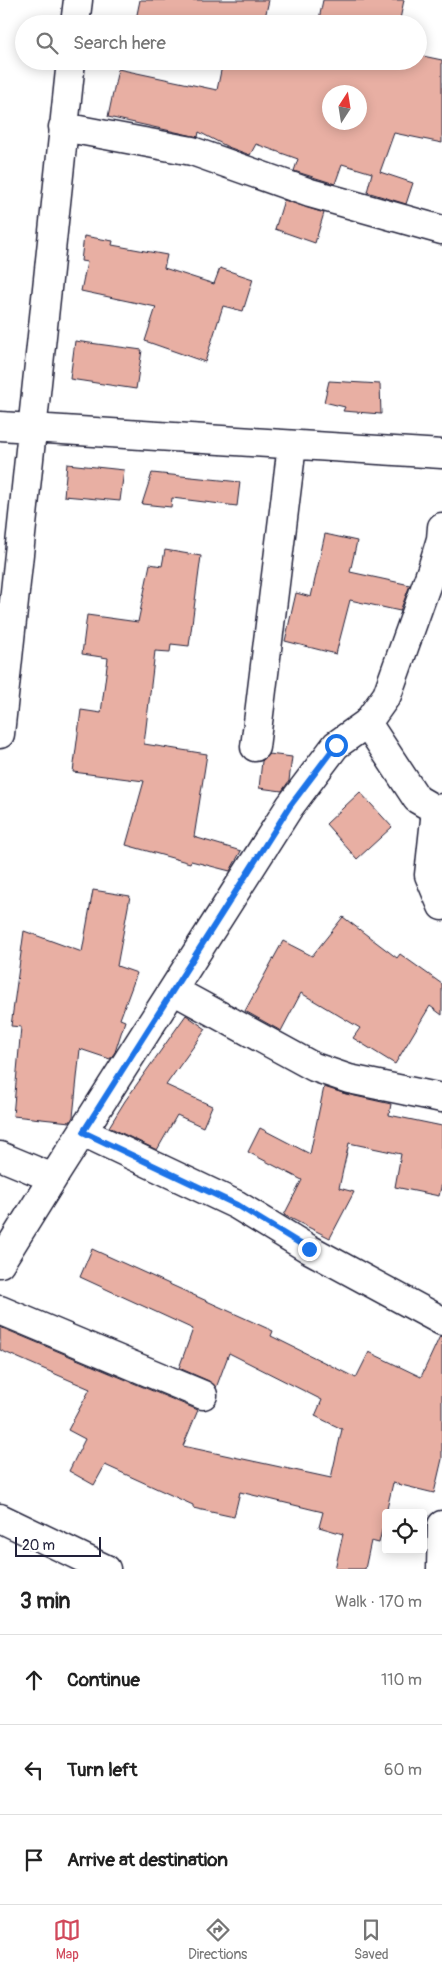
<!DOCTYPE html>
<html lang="en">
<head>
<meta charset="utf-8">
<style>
  :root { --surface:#fff; --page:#f6f6f6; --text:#222; --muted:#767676; --line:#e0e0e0; --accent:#d1495b }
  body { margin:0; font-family:Pangolin,sans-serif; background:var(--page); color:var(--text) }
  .controls { position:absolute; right:15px; bottom:15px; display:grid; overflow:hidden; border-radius:5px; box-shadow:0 2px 12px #0003 }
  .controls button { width:45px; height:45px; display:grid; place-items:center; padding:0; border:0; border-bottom:1px solid var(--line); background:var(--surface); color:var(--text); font:25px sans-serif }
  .compass { position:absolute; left:322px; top:85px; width:45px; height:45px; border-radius:50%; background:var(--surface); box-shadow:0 2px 12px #0003; rotate:12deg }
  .scale { position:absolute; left:15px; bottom:12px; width:86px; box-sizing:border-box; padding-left:5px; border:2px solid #22223b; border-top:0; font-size:14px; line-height:18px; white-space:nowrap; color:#22223b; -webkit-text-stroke:4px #fff; paint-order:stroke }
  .stop { position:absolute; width:15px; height:15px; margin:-11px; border:4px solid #1a73e8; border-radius:50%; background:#fff }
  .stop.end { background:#1a73e8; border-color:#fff; box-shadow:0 1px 5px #0008 }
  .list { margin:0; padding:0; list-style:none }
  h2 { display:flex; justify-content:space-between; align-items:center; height:65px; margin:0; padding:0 20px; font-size:21px }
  h2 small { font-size:16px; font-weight:400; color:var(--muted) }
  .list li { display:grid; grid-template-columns:32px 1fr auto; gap:15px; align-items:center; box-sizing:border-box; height:90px; padding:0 20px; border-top:1px solid var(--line) }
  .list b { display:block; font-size:19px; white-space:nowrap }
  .list em { font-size:16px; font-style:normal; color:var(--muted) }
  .icon { flex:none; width:28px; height:28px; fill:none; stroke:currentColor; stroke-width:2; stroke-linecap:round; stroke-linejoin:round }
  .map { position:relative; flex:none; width:442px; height:1569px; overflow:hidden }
  .search { position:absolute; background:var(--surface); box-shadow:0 2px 12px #0003; left:15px; right:15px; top:15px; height:55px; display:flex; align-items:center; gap:12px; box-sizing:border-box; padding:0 18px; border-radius:28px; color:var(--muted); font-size:19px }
  .sheet { height:335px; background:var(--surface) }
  nav { display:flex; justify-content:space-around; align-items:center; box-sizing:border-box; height:70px; border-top:1px solid var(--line); background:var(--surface); font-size:14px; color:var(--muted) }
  nav a { display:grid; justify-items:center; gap:2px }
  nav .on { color:var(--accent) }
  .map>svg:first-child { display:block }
  .building { fill:#e8afa3; stroke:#22223b; fill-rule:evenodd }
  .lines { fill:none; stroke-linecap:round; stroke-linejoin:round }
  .minor-casing { stroke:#22223b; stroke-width:31 }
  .minor { stroke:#fff; stroke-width:28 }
  .route { stroke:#1a73e8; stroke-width:6 }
</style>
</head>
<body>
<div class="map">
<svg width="442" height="1569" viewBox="0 0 442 1569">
  <rect width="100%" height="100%" fill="#fff"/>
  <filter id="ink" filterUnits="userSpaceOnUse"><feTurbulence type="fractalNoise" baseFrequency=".02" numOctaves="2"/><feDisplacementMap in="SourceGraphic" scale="10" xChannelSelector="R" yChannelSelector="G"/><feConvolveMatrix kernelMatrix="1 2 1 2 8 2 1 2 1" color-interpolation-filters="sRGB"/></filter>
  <g filter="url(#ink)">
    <path class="building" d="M140,0H269L264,22L272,24H135Z
      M323,0H404L399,24H318Z
      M418,55L442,60V143L394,133L380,172L413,183L406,204L367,192L372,173L342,164L335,184L294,171L298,159L256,144L250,155L228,147L199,132L198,137L108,117L118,69L217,90L223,61H418ZM330,92H360V122H330Z
      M284,200L324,213L315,243L275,229Z
      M84,236L113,241L112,245L167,255L164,268L214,284L220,268L253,279L243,311L223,306L205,362L145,341L156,307L81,291L87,262L81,261Z
      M75,341L142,350L136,389L70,379Z
      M329,381L380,384L381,414L343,411L345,407L324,402Z
      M67,464L124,470L120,501L64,496Z
      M152,473L240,482L237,506L172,498L171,507L142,504Z
      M325,534L357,541L350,572L410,585L400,611L350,600L336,654L285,641L296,593L311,597Z
      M165,550L201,556L189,646L171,644L170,652L155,651L144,744L207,754L194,837L241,851L230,871L191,861L190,863L126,845L144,781L73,772L81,710L101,713L108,658L82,654L87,615L138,622L150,564L162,566Z
      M269,754L292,757L289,781L282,791L259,788L262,761Z
      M360,792L392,827L357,859L326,824Z
      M93,890L130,896L117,966L137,973L120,1019L125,1021L115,1052L110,1059L80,1049L73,1117L70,1122L13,1116L21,1027L11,1026L24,931L82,952Z
      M343,917L397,958L400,954L442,984V1015L430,1006L395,1064L353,1038L360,1028L301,993L281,1031L245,1011L283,941L312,956Z
      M186,1015L206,1029L166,1085L212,1106L203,1127L177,1115L157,1150L109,1127L125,1101Z
      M324,1087L346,1094L391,1104L389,1115L442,1126V1183L439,1196L395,1187L401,1154L349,1143L339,1188L354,1192L330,1238L284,1215L302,1180L248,1152L260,1128L310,1154Z
      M92,1249L273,1331L271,1336L356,1378L369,1352L421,1377L440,1336L442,1337V1459L434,1493L393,1483L379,1543L371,1541L365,1569H335L343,1534L319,1527L323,1512L240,1492L234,1517L193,1508V1505L105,1465L94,1485L69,1471L85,1439L68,1430L90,1389L0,1350V1327L198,1410L183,1446L331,1478L342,1429L315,1416L322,1400L229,1353L216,1388L209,1381L179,1368L193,1329L80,1277Z"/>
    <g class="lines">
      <g class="minor-casing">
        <path id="minor" d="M75,24L78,0
          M63,127L192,151L310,193L442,230
          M0,426L442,454
          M367,723L417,799L436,810L442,808
          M0,734L71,61
          M255,747L292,445
          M436,810L429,875L442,906
          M173,990L314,1067L349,1079L442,1098
          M83,1132L237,1205L309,1249L442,1321
          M0,1156L53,1178L0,1263
          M53,1178L290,806L336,745L367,723L387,695L432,569L441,539L442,527
          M0,1310L203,1395
          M0,1518L106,1569
          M441,1569L442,1525"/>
      </g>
      <use href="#minor" class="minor"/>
    </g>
  </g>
  <g class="lines" filter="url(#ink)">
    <path class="route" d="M309,1249L237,1205L83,1132L290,806L336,745"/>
  </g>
</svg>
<div class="controls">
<button><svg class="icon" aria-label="locate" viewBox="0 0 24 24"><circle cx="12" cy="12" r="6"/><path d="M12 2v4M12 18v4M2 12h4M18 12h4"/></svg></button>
</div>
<svg class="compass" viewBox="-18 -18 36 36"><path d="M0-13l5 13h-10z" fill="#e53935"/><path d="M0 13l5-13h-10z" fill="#767676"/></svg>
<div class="scale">20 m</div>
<div class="stop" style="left:336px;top:745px"></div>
<div class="stop end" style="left:309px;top:1249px"></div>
<div class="search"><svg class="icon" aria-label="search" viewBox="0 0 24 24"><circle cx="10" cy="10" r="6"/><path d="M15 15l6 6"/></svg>Search here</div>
</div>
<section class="sheet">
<h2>3 min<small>Walk · 170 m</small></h2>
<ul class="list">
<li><svg class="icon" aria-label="ahead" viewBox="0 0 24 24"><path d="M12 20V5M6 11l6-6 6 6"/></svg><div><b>Continue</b></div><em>110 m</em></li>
<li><svg class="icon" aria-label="left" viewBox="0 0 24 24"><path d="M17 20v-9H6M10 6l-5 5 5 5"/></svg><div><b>Turn left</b></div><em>60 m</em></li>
<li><svg class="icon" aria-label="arrive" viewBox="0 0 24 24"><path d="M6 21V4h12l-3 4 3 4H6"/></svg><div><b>Arrive at destination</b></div></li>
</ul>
</section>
<nav>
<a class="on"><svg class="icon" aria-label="map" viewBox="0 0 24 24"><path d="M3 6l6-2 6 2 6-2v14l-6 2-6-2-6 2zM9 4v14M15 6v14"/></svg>Map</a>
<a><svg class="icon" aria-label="directions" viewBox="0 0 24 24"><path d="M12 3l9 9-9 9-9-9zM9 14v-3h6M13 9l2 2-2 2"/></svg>Directions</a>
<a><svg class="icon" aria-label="saved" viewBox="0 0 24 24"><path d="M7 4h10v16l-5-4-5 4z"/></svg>Saved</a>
</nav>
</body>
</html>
